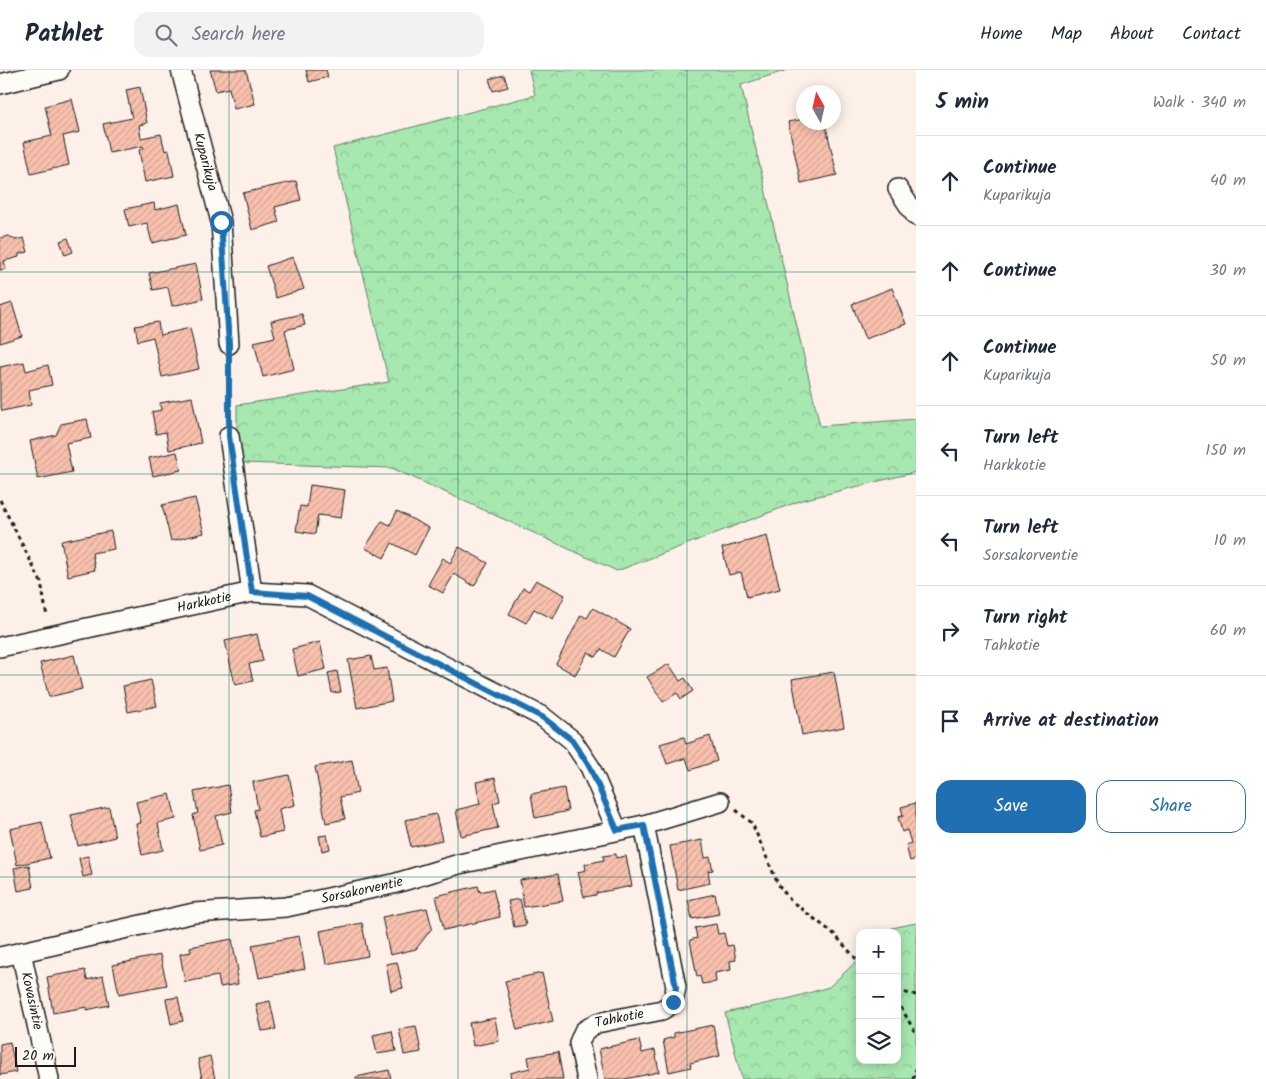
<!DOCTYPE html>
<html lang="en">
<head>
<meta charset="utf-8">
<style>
  :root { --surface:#fff; --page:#f2f2f3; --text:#1f2937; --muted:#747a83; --line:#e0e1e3; --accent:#1f6fb2 }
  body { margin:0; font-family:Kalam,sans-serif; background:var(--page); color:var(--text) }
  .controls { position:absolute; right:15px; bottom:15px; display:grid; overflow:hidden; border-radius:10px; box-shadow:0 2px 12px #0003 }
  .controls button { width:45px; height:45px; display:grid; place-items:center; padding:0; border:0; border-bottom:1px solid var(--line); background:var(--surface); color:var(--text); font:25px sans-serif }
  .compass { position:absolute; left:796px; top:15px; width:45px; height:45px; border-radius:50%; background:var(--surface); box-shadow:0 2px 12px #0003; rotate:352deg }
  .scale { position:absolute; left:15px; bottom:12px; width:61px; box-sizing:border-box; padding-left:5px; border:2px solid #1c1c1c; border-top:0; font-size:14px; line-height:18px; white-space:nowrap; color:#1c1c1c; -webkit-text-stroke:4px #fdfcf7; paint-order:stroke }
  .stop { position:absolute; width:15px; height:15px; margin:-11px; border:4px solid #1f6fb2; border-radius:50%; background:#fff }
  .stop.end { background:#1f6fb2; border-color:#fff; box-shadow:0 1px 5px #0008 }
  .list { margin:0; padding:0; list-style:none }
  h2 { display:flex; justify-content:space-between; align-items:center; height:65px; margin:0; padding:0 20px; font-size:21px }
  h2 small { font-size:16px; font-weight:400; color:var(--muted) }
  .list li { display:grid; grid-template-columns:32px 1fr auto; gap:15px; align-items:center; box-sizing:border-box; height:90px; padding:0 20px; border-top:1px solid var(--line) }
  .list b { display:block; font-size:19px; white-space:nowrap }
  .list p { margin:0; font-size:16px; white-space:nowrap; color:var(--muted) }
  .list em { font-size:16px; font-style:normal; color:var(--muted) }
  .actions { display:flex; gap:10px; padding:15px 20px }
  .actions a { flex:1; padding:11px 0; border:1px solid var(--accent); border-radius:15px; text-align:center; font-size:18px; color:var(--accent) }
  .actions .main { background:var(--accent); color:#fff }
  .icon { flex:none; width:28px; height:28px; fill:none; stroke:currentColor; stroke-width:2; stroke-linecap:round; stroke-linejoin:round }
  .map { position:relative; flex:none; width:916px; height:1009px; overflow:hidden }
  header { display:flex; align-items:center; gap:30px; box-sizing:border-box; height:70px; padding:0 25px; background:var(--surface); border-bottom:1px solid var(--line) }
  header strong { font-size:24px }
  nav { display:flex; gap:28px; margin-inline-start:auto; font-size:18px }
  .search { width:350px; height:45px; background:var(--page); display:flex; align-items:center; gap:12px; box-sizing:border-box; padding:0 18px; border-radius:15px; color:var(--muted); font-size:19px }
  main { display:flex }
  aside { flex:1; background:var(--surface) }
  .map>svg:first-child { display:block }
  .forest { fill:url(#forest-crowns); stroke:#628266 }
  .building { fill:url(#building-hatch); stroke:#1c1c1c }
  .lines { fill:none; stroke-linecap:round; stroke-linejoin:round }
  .street-casing { stroke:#1c1c1c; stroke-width:22 }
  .path { stroke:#1c1c1c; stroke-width:3; stroke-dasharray:4 4; stroke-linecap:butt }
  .street { stroke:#fdfcf7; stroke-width:19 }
  .route { stroke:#1f6fb2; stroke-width:6 }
  .grid { fill:none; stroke:#0f766e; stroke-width:1; stroke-opacity:0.55 }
  .labels { text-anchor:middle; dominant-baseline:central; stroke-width:4; stroke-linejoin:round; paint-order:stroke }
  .street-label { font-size:14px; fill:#1c1c1c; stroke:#fdfcf7 }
</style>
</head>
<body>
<header>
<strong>Pathlet</strong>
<div class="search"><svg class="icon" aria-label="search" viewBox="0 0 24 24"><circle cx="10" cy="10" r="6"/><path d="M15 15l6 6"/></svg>Search here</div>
<nav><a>Home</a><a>Map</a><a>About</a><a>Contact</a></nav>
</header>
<main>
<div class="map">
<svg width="916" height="1009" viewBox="0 0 916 1009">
  <defs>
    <pattern id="forest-crowns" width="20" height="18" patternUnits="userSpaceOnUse" patternTransform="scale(1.25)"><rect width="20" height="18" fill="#a7e7b0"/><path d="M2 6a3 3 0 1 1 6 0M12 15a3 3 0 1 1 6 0" fill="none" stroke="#8fc697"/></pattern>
    <pattern id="building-hatch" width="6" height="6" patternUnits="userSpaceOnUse" patternTransform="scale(1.25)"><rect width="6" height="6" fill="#f9c1ae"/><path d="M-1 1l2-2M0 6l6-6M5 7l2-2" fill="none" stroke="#d5a595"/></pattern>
  </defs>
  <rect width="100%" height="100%" fill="#fcf0e8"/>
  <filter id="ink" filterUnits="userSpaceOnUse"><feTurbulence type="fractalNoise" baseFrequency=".02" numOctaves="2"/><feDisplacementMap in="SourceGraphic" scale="10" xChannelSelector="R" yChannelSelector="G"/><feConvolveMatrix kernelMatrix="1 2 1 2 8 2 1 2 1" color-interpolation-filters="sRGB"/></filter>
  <g filter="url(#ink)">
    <path class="forest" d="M529,0H787L741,15L820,356L916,349V402L802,430L617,501L392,398L243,393L237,365V335L389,312L333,78L535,25Z
      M916,853V1009H742L725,943L791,928L829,917L860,888V990H897V863H887L892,858Z"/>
    <path class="building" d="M210,0H246L255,34L234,39L229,18L216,21Z
      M306,0H326L328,7L309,12Z
      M504,5L508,17L493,21L489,9Z
      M140,17L147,53L139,55L141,68L161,64L165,81L169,80L174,106L145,112L139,80L144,79L143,76L109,83L103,54L132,48L126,20Z
      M72,29L80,62L63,66L69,95L31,104L24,72L52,66L45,36Z
      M804,49V52H825L837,105L801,113L788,52Z
      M296,111L301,130L275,137L279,152L252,160L243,123Z
      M154,133L155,140L179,134L186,165L152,173L147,153L129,157L125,139Z
      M9,166L15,170L24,168L28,182L19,184V187L4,191L6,199L0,200V168Z
      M68,168L73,182L65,185L60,171Z
      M293,187L304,219L276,228L266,196Z
      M196,194L203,229L172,236L168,217L153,220L149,203Z
      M892,218L906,254L865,269L852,234Z
      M12,233L22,266L0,273V237Z
      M302,244L305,255L285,260L294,299L263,307L254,272L275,267L271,251Z
      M158,252L160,265L190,258L199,299L162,307L153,267L138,271L135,256Z
      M24,292L26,301L48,295L52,315L29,320L31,335L2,341L0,332V297Z
      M192,327L201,373L169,380L166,362L156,364L152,342L161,340L160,333Z
      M87,349L91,368L66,373L72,402L38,409L30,371L56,365L61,354Z
      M177,382L181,400L153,406L149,388Z
      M310,415L345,420L341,448L318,445L315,464L296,461L300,436L307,437Z
      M195,428L204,463L171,471L162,435Z
      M397,441L429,458L415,485L392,473L384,488L365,478L382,451L390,455Z
      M111,461L114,479L92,483L95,500L68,506L61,471Z
      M767,466L780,519L747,527L741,502L729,505L722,478Z
      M459,477L488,493L474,516L454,504L443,523L428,515L443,488L450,493Z
      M536,510L565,525L553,549L534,539L526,553L509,544L523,518L529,521Z
      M593,538L630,559L614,587L601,579L596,587L588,582L575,605L556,594L581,545L587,548Z
      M257,564L263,591L249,594L253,611L235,615L225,571Z
      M320,572L326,599L298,606L292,579Z
      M74,585L82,619L49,627L40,593Z
      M371,586L374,600L387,598L392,631L357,638L348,590Z
      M669,594L680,611L685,608L693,621L681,629L677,623L663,632L647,607Z
      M337,601L341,622L332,623L328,603Z
      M834,602L844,657L802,665L792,609Z
      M151,610L157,636L128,642L123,616Z
      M710,666L717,691L690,700L686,688L667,694L660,674L684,667L686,674Z
      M352,690L358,723L340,727L345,749L326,753L315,697Z
      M289,705L295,735L279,739L283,762L260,767L254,740L258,739L253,712Z
      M495,708L500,731L493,733L498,758L461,766L456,740L480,734L476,712Z
      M228,715L232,742L216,746L222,775L200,780L193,745L198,743L194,722Z
      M564,718L568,741L535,748L531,724Z
      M170,724L176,749L158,753L163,780L142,785L136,754L141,753L136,732Z
      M916,733V789L910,791L906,775L911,773L907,760L902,762L898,747L903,746L901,737Z
      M109,737L115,767L78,776L71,745Z
      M436,744L442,770L411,777L405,750Z
      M42,752L50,788L17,795L10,759Z
      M327,765L330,779L322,781L319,766Z
      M702,770L705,788L710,787L713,800L708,801L710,813L678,820L670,776Z
      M616,784V788L626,786L632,816L596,823V825L584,827L578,802L586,800L585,794L604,790L603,786Z
      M88,786L92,805L83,807L79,788Z
      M29,795L33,818L18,821L14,798Z
      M558,804L563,831L524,837L520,810Z
      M478,816L480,822L493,819L500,847L444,860L436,826Z
      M715,824L719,844L692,849L688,830Z
      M520,829L526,855L514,857L508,831Z
      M427,838L432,858L416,879L390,885L382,847Z
      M362,853L368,886L326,894L320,861Z
      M716,854L718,864L724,863L727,876L733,875L736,890L730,891L731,900L715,903L716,912L702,914L700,906L697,907L690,870L697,868L695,858Z
      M299,866L305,899L259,908L252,875Z
      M232,869L238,901L236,902L238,914L220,917L218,906L185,912L180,884L191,882L190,877Z
      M160,885L167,915L119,924L113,895Z
      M397,892L403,918L391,921L386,894Z
      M85,900L87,910L103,906L109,935L87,940V937L53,943L47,907Z
      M542,903L553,951L517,960L505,911Z
      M178,927L183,951L171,954L166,929Z
      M270,931L276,959L262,961L256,934Z
      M495,948L499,971L473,976L469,953Z
      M713,955L720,986L690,993L691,997L669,1002L663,970L674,967V963Z
      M416,956L421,982L404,985L399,959Z
      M392,961L396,981L377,984L373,965Z
      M639,970L642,983L655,980L659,1002L625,1009H605L599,979Z
      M10,972L16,1002L0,1005V974Z
      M558,982L563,1009H511L510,1003L530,998L528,987Z
      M210,986L215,1009H202L198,989Z
      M389,1000L391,1009H356V1007Z"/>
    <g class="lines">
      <g class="street-casing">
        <g id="street">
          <path id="s1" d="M181,0L221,152L229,274"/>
          <path d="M0,14L59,0"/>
          <path d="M898,119L916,146"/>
          <path d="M229,366L252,522"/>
          <path id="s2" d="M0,577L252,522L307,525L543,647L572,670L590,697L617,760"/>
          <path id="s3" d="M21,882L49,1009"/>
          <path id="s4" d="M0,887L194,843L286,837L393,814L459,794L644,755L720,732"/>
          <path id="s5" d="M587,1009L579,973L584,961L597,953L662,940L673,933L676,917L644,755"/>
        </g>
      </g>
      <path class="path" d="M229,292V348
        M0,430L41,512L47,547
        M736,740L752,753L778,814L790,830L834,864L860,893
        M897,921L916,925
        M897,930L916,964
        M913,1009L916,999"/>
      <use href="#street" class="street"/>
    </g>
  </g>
  <g class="lines" filter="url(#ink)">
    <path class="route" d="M221,152L229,274V366L252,522L307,526L542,647L572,670L590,697L617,760L644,755L676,917L673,932"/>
  </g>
  <path class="grid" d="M229,0V1009M458,0V1009M687,0V1009M0,202H916M0,404H916M0,605H916M0,807H916"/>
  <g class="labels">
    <g class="street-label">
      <text stroke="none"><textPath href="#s1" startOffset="95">Kuparikuja</textPath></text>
      <text stroke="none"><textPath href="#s2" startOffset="209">Harkkotie</textPath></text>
      <text stroke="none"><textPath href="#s4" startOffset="369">Sorsakorventie</textPath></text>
      <text stroke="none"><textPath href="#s3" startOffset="50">Kovasintie</textPath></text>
      <text stroke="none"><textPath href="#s5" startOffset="88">Tahkotie</textPath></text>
    </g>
  </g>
</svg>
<div class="controls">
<button>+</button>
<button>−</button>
<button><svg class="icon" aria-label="layers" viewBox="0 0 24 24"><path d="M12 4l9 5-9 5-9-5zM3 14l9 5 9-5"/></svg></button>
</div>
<svg class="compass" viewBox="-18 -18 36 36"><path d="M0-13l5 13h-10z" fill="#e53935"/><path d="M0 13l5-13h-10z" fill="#747a83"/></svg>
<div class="scale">20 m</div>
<div class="stop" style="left:221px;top:152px"></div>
<div class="stop end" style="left:673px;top:932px"></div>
</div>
<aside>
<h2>5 min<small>Walk · 340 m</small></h2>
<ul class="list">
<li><svg class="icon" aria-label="ahead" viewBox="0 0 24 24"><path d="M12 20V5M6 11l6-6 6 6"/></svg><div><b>Continue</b><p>Kuparikuja</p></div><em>40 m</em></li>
<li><svg class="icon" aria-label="ahead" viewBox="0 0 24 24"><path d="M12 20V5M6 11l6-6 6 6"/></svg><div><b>Continue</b></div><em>30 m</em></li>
<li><svg class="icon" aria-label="ahead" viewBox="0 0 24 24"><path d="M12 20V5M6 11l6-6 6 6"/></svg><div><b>Continue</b><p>Kuparikuja</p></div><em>50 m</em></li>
<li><svg class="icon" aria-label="left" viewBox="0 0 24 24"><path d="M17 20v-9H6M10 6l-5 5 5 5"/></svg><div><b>Turn left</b><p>Harkkotie</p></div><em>150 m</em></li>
<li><svg class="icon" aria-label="left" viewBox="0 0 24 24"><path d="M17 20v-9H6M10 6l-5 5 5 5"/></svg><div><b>Turn left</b><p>Sorsakorventie</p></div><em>10 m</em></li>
<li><svg class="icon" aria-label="right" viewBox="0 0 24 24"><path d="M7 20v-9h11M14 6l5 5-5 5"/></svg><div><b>Turn right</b><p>Tahkotie</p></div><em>60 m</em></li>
<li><svg class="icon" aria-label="arrive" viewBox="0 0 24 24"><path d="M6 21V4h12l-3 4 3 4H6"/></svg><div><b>Arrive at destination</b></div></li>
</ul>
<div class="actions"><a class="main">Save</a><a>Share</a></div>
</aside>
</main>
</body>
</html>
